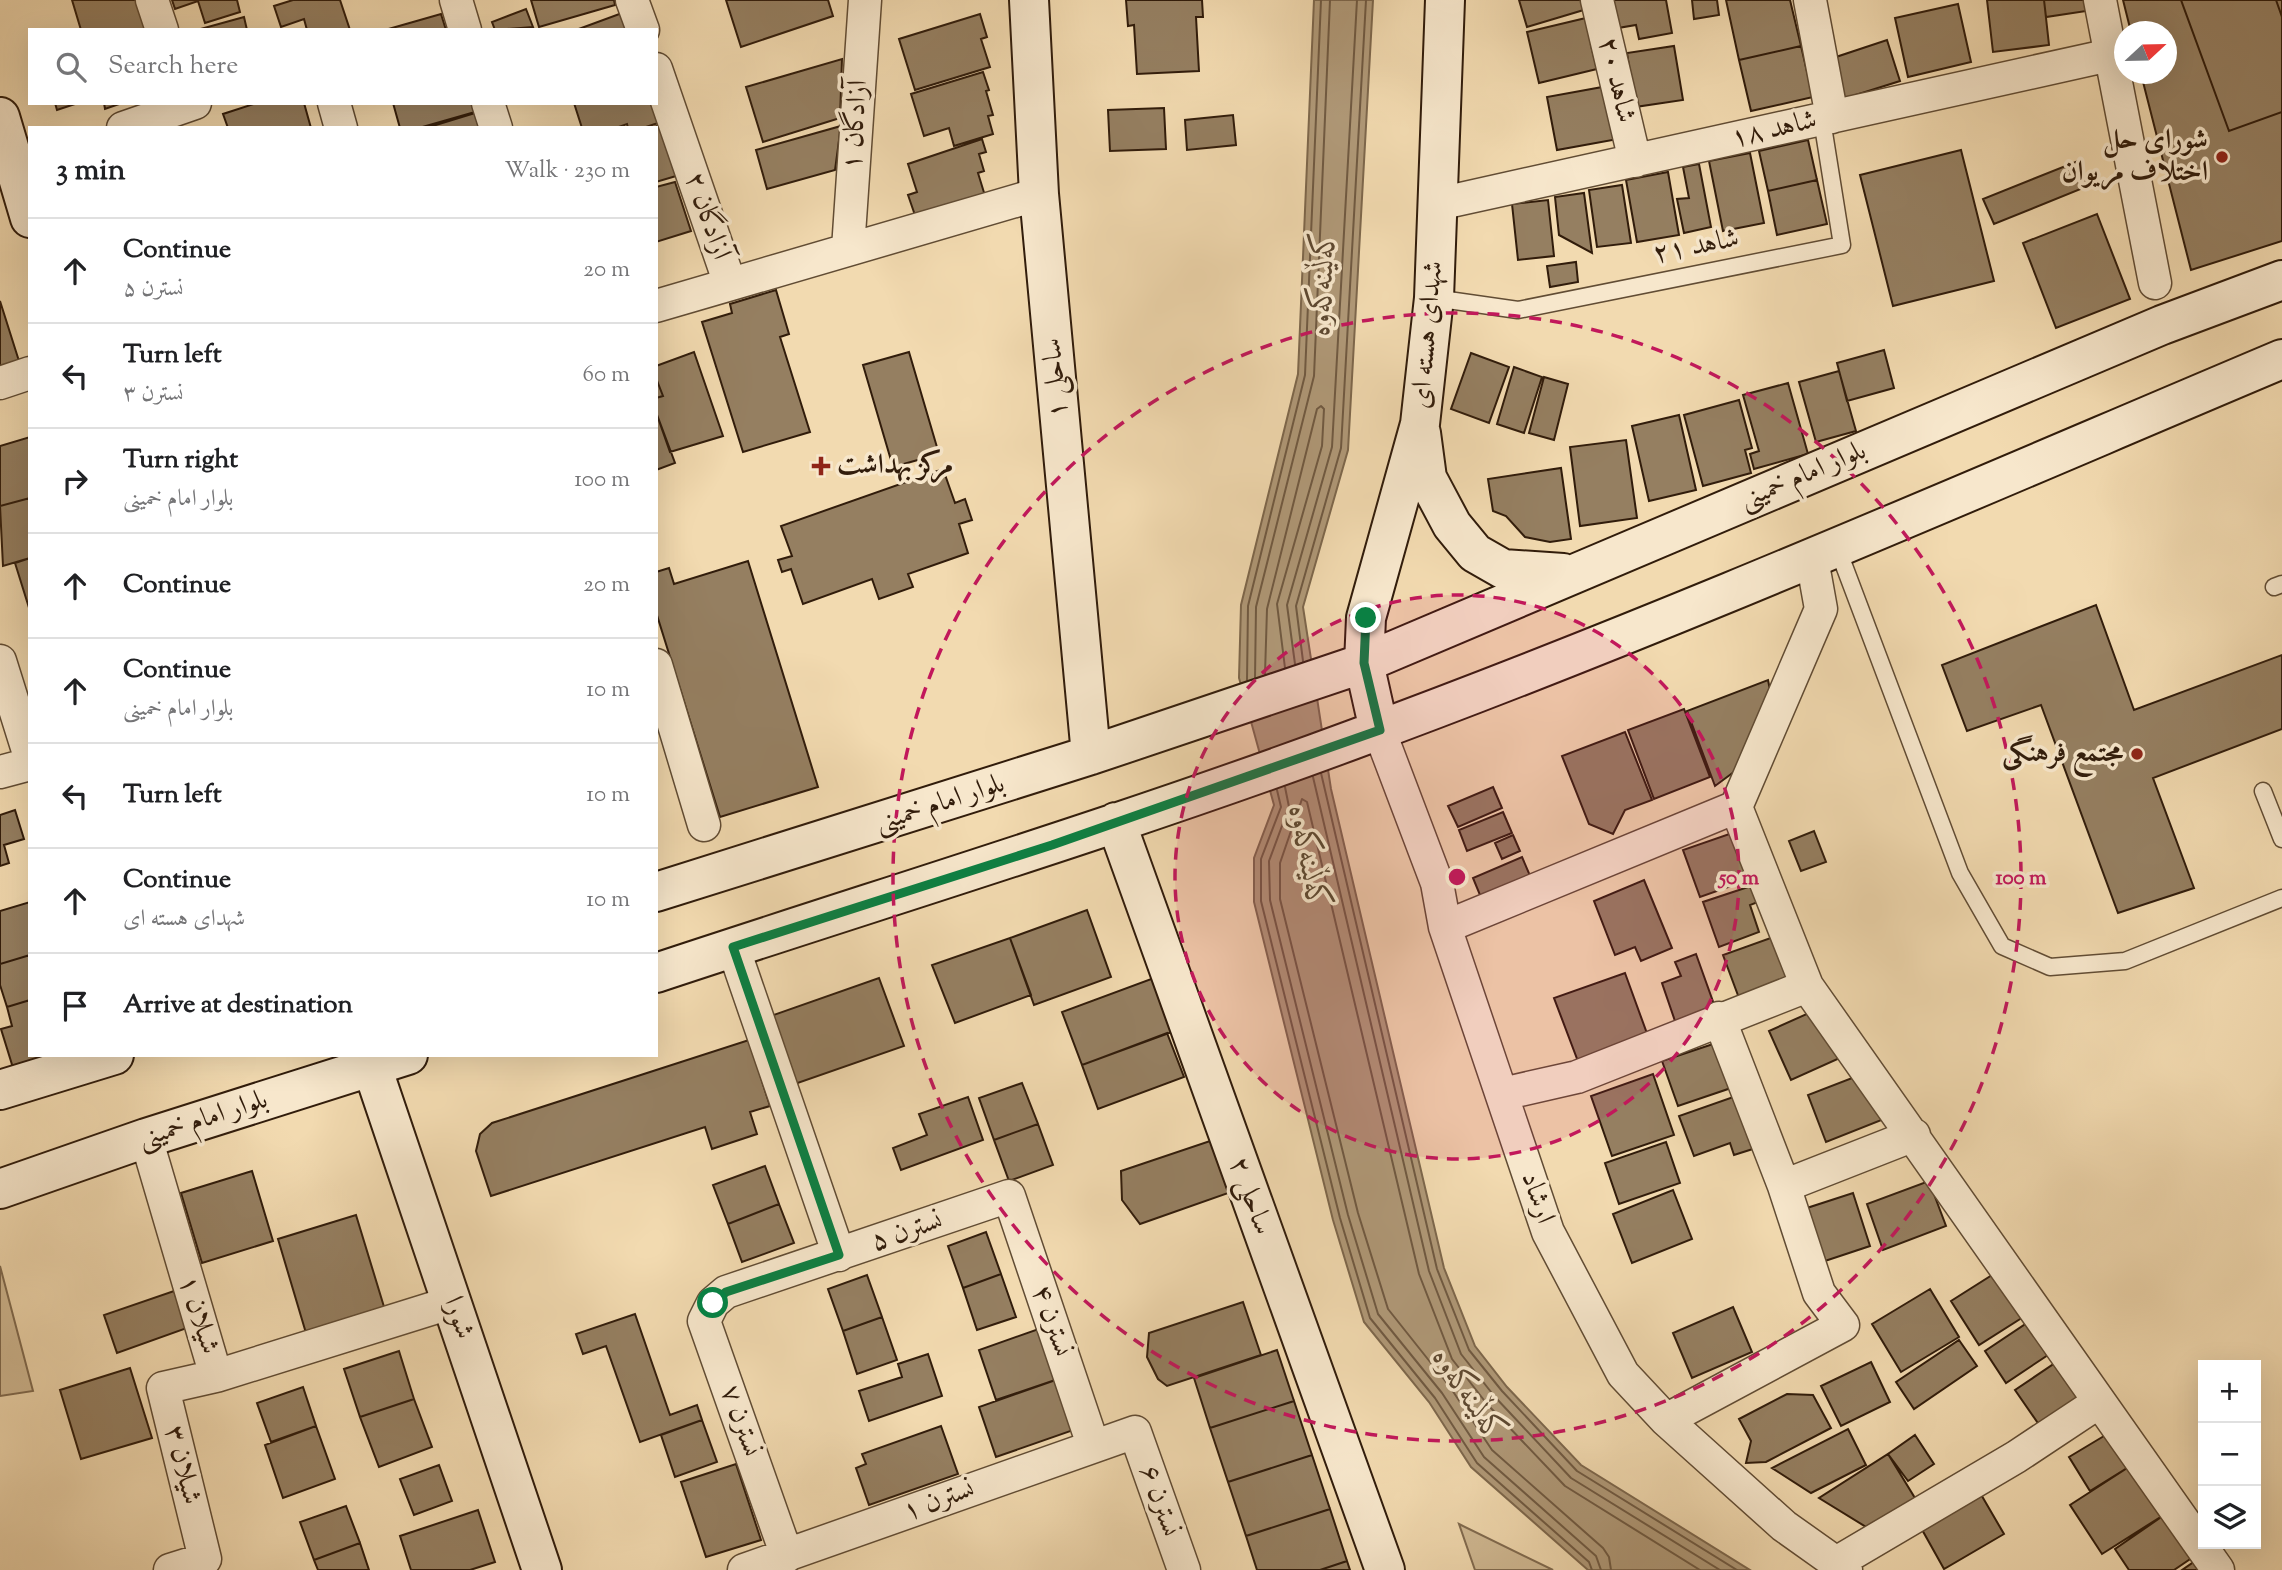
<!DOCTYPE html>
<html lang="en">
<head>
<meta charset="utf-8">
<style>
  :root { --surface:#fff; --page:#f6f6f6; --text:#202124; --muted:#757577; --line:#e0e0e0 }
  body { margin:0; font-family:"Sorts Mill Goudy",Amiri,serif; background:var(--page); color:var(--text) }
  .controls { position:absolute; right:21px; bottom:21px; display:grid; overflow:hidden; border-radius:0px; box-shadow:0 7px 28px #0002 }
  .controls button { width:63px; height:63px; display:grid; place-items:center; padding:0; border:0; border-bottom:2px solid var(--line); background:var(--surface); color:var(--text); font:35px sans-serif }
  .compass { position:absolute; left:2114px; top:21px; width:63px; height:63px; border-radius:50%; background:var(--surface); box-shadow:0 7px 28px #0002; rotate:68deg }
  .stop { position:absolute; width:21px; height:21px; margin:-16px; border:5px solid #0b8043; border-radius:50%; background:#fff }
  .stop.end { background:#0b8043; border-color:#fff; box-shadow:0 2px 7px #0008 }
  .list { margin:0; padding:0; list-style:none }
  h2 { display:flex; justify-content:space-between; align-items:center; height:91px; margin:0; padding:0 28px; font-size:30px }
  h2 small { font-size:23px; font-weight:400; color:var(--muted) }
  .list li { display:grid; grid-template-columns:46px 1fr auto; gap:21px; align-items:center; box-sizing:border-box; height:105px; padding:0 28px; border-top:2px solid var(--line) }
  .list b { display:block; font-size:26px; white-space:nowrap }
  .list p { margin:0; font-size:23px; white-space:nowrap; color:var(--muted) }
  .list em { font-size:23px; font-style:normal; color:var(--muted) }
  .icon { flex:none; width:38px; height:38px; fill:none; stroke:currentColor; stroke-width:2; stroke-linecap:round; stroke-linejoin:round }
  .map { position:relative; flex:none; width:2282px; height:1570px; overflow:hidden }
  .search { position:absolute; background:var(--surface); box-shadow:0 7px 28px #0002; left:28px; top:28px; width:630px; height:77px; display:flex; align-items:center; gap:18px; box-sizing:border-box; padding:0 24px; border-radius:0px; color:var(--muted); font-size:26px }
  .panel { position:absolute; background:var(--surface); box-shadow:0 7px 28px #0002; left:28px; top:126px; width:630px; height:931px; border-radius:0px }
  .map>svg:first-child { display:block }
  .green { fill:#d1ba94; stroke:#816b50; stroke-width:2 }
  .water { fill:#b09978; stroke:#7d674c; stroke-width:2 }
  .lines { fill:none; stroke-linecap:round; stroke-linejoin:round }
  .shore { stroke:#705a42; stroke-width:2 }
  .building { fill:#957f61; stroke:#311c0b; stroke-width:2 }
  .lane-casing { stroke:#614c34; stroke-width:19 }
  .street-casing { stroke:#614c34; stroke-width:35 }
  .secondary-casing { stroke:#311c0b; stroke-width:42 }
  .lane { stroke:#f7e7cc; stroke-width:16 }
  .street { stroke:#f7e7cc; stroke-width:32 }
  .secondary { stroke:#f7e7cc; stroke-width:38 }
  .route { stroke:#0b8043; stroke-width:9 }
  .ring { fill:none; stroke:#c2185b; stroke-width:3.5; stroke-dasharray:12 9 }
  .poi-dot { fill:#8f2418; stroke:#f7e7cc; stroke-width:2.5 }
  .labels { text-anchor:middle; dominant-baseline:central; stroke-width:7; stroke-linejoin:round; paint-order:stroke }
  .street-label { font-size:28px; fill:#311c0b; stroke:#f7e7cc }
  .poi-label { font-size:28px; font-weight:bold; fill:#311c0b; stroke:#f7e7cc; text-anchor:end }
  .water-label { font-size:30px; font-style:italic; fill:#5d4831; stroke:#f7e7cc }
  .centre { fill:#c2185b; stroke:#f7e7cc; stroke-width:3.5 }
  .ring-label { font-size:21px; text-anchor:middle; font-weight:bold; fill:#c2185b; stroke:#f7e7cc; stroke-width:7; stroke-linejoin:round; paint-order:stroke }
</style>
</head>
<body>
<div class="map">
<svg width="2282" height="1570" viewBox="0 0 2282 1570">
  <rect width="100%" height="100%" fill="#f2dab0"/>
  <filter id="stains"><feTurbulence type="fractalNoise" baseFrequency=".00286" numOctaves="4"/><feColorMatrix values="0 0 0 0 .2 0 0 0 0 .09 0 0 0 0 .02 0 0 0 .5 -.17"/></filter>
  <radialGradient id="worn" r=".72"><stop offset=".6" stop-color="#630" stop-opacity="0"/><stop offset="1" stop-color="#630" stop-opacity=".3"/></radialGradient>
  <path class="green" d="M0,1266L33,1391L0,1396Z
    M1459,1524L1553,1570H1475Z"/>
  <path class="water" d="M1314,0H1373L1348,450L1303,607L1331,789L1444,1268L1475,1346L1507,1387L1581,1465L1750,1570H1588L1471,1467L1429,1402L1364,1322L1333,1220L1254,902V858L1274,805L1239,678L1241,605L1298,374Z"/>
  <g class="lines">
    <path class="shore" d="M1303,661L1296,606L1341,448L1366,0
      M1295,664L1287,605L1332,447L1357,0
      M1265,674L1267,609L1317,409L1321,406L1324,409L1322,446L1277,604L1285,668
      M1255,678L1256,607L1314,376L1330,0
      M1247,680L1248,606L1305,375L1321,0
      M1321,773L1437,1269L1469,1350L1502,1391L1577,1471L1737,1570
      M1313,777L1429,1271L1461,1354L1495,1397L1571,1478L1720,1570
      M1285,787L1289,807L1269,861L1270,900L1348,1215L1378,1314L1442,1393L1484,1457L1596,1556L1601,1570
      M1277,790L1281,807L1261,859V901L1340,1218L1370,1318L1435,1398L1477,1463L1589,1562L1592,1570
      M1611,1570L1609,1557L1603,1548L1492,1450L1450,1387L1388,1309L1358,1213L1280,899V863L1302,799L1307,802L1419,1274L1452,1359L1487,1404L1565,1486L1700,1570"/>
  </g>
  <path class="building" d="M72,0H137L147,30H81Z
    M172,0H237L240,12L205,23L198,1L175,9Z
    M293,0H340L350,30H307L304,19L281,27L274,6Z
    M531,0H614L615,5L539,27Z
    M726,0H828L833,16L741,47Z
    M1126,0H1202L1203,17H1196L1199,71L1137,74L1134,25L1128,26Z
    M1519,0H1585L1587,9L1527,27Z
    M1607,0H1666L1672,33L1639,39L1636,25L1612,29Z
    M1692,0H1717L1719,15L1694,19Z
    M1726,0H1790L1801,46L1739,60Z
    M1987,0H2044L2049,45L1993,52Z
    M2044,0H2091L2093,10L2046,17Z
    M2123,0H2282V241L2191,270L2141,74H2166V32H2131Z
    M2181,0H2276L2282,17V112L2229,131Z
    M1958,4L1971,62L1908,77L1895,18Z
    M526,9L533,27L495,30L492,22Z
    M622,13L628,30H576Z
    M441,14L446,30H385Z
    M980,14L987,37L981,39L990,67L915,90L899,39Z
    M244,17L247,30H197Z
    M1590,17L1597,43L1591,45L1597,69L1539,83L1527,32Z
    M1887,40L1900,81L1843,99L1830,59Z
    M1674,46L1683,100L1635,107L1627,53Z
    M1801,46L1813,97L1751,111L1739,60Z
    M842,59L840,118L763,142L746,87Z
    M983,72L989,90L986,91L993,115L988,116L993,134L954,146L949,128L924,136L911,94Z
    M1608,86L1618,139L1557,150L1547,97Z
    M55,103H78L57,110Z
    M104,103H122L105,109Z
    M257,103H304L311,128H228L223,114Z
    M393,103H473L475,112L419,128H400Z
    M574,103H653L658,123L643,128H628L627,124L616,128H582Z
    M1164,108L1166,149L1110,151L1108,110Z
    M475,113L479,128H426Z
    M1233,115L1236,145L1187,150L1185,120Z
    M661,125L676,176L656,182V128H650Z
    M841,126L835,170L767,189L756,150Z
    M982,139L986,152L979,154L984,171L978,173L986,199L917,221L908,195L917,192L908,164Z
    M1808,140L1817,180L1768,191L1759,151Z
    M1961,150L1994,281L1893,306L1860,175Z
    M1750,153L1764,223L1723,231L1709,161Z
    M2078,161L2088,186L1994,224L1983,199Z
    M1699,164L1711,227L1684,233L1677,199L1689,198L1683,167Z
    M1668,172L1679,235L1637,242L1626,180Z
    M1817,180L1827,224L1777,235L1768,191Z
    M675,182L691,231L656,242V187Z
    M1622,185L1631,243L1597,247L1589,190Z
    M1584,193L1592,253L1559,235L1555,197Z
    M1548,200L1554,256L1518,260L1512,204Z
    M2097,214L2130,299L2056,328L2023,243Z
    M1576,262L1578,282L1550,287L1547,266Z
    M776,290L789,334L780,337L810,432L743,452L702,322L732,313L730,304Z
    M0,301L19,361L0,367Z
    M1884,350L1894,388L1847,401L1837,363Z
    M694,352L723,436L670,452L656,412V398L663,396L656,378V366Z
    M909,352L939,454L893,467L863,365Z
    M1471,353L1509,367L1489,423L1451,409Z
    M1514,367L1542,377L1524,433L1497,424Z
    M1839,371L1856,431L1816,442L1799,382Z
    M1544,377L1568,384L1554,440L1529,433Z
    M656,378L663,396L656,398Z
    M1788,383L1808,454L1754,469L1750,454L1759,451L1743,395Z
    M1739,400L1752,448L1745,450L1751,473L1703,486L1684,415Z
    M656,412L675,463L656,470Z
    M1679,415L1696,490L1649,501L1632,426Z
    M30,437V498L0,506V446Z
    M1626,440L1637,518L1580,526L1570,447Z
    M1561,468L1571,539L1550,542L1525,537L1506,516L1493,511L1488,479Z
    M943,469L955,503L965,499L972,520L959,524L968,553L908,574L913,587L879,599L872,579L803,604L791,569L782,572L778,560L792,556L781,526Z
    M30,498V558L3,566L0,506Z
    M30,558V611L15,563Z
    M748,561L818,787L720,817L656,612V572L669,568L674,584Z
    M2096,605L2134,710L2282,655V729L2153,778L2194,888L2118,913L2041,705L1967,731L1942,665Z
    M1768,680L1774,710L1750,760L1715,786L1687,711Z
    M1684,709L1710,777L1654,799L1628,730Z
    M1625,732L1652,800L1625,810L1613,834L1589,824L1562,756Z
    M1493,787L1502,808L1458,827L1448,806Z
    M15,810L24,839L4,845L9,863L0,866V815Z
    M1503,812L1512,833L1467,851L1459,830Z
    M1738,831L1754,878L1700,897L1683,850Z
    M1814,831L1826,862L1801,871L1789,841Z
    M1513,835L1520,851L1502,859L1495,843Z
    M1522,857L1531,878L1482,900L1473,878Z
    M1644,880L1672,948L1641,961L1635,947L1615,955L1594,901Z
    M1757,884L1763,900L1750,905L1759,932L1719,947L1703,902Z
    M30,902V955L0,964V911Z
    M1087,910L1111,977L1034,1005L1010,938Z
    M1779,935L1795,977L1739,998L1723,955Z
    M1010,938L1031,995L955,1023L932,965Z
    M1696,954L1716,1010L1676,1024L1662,983L1681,976L1675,962Z
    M30,955V1000L7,1007L0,985V964Z
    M1625,973L1649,1039L1579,1064L1554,998Z
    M1162,975L1183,1028L1082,1065L1062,1012Z
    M879,978L904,1046L789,1086L765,1018Z
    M30,1000V1055H68L14,1071L1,1029L12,1026L7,1007Z
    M1820,1008L1842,1057L1791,1080L1769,1031Z
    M1167,1033L1184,1077L1098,1109L1082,1065Z
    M749,1040L770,1106L750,1112L757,1134L712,1149L705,1127L491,1196L476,1151L480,1134L492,1123Z
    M1716,1043L1731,1088L1678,1106L1662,1061Z
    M1865,1073L1884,1119L1826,1142L1808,1095Z
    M1653,1074L1674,1135L1612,1156L1591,1096Z
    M1022,1083L1038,1124L994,1140L979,1098Z
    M1739,1095L1759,1147L1734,1155L1730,1143L1694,1156L1679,1116Z
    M968,1097L983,1140L901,1170L893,1148L927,1135L919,1114Z
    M1038,1124L1053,1165L1009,1181L994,1140Z
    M1216,1139L1234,1191L1140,1224L1122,1200L1121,1171Z
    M1666,1142L1680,1183L1619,1204L1605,1163Z
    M765,1166L779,1204L728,1224L713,1185Z
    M252,1171L273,1241L202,1263L181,1193Z
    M1929,1181L1946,1226L1883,1250L1867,1204Z
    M1673,1190L1692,1239L1632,1263L1613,1214Z
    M1853,1193L1870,1246L1825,1261L1807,1208Z
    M779,1204L794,1243L742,1262L728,1224Z
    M356,1215L385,1310L306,1333L278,1239Z
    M986,1232L1001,1274L963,1288L948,1246Z
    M2000,1270L2028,1314L1979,1345L1951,1301Z
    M1001,1274L1016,1317L977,1330L963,1288Z
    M867,1275L882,1317L843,1331L828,1289Z
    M1930,1289L1959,1337L1901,1372L1872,1324Z
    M174,1291L187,1328L117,1353L104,1315Z
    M1243,1302L1261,1355L1167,1386L1158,1379L1147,1357L1149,1333Z
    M1733,1307L1752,1352L1692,1378L1673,1333Z
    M635,1314L670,1415L697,1405L702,1420L640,1442L606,1346L583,1354L576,1334Z
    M882,1317L897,1360L857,1374L843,1331Z
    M2027,1323L2048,1355L2006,1383L1985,1351Z
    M1050,1325L1067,1376L996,1400L979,1350Z
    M1959,1340L1977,1366L1914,1409L1896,1382Z
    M1277,1350L1294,1401L1210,1428L1194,1378Z
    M399,1351L414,1399L360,1417L344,1369Z
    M928,1354L942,1396L869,1421L859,1391L902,1377L898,1364Z
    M2064,1357L2090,1396L2042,1429L2015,1390Z
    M1871,1362L1890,1402L1841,1426L1821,1386Z
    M130,1368L152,1438L81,1459L60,1390Z
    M1067,1376L1085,1426L996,1457L979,1407Z
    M303,1387L316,1426L271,1442L257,1403Z
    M1787,1394L1813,1395L1831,1428L1766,1462L1746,1463L1751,1441L1739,1419Z
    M414,1399L432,1447L379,1467L360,1417Z
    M1294,1401L1312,1455L1228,1482L1210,1428Z
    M702,1420L717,1462L675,1477L661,1435Z
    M316,1426L335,1479L283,1498L265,1445Z
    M941,1426L958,1474L869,1505L856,1468L866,1464L862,1454Z
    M1848,1429L1866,1465L1811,1493L1772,1468Z
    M2114,1430L2135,1463L2090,1491L2069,1457Z
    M1915,1435L1934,1464L1908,1481L1888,1454Z
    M1888,1454L1918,1503L1871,1530L1819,1498Z
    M1312,1455L1330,1509L1246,1536L1228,1482Z
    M2135,1463L2170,1511L2102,1554L2070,1505Z
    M736,1464L761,1540L706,1557L681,1482Z
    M439,1465L452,1501L414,1515L400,1479Z
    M1979,1491L2004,1534L1944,1569L1920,1526Z
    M346,1506L360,1543L314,1560L300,1522Z
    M1330,1509L1347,1561L1320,1570H1257L1246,1536Z
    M478,1510L495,1562L470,1570H411L400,1536Z
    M2170,1511L2199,1553L2174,1570H2129L2115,1549Z
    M360,1543L369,1570H318L314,1560Z
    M2201,1557L2210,1570H2182Z
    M1347,1561L1350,1570H1320Z"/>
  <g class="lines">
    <g class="lane-casing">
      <path id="lane" d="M1434,298L1518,310L1842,245L1822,120
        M1837,547L1960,873L2002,946L2050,967L2125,961L2282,898
        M2274,587L2282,584
        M2263,791L2282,839"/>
    </g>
    <g class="street-casing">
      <path id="street" d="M152,0L162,30
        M456,0L465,30
        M632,0L643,30
        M1597,0L1635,161
        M1810,0L1832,117
        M2100,0L2155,283
        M656,69L730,284
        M334,103L341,128
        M488,103L496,128
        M123,128L195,103
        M1438,204L2110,55
        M848,249L865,0
        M656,306L1039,194
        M0,383L30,373
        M1812,559L1821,609L1736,807L1807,986L2218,1570
        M0,661L30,757
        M656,665L704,825
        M1379,730L1437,883L1445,927L1548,1232L1623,1374L1666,1420L1784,1526L1846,1570
        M0,772L30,764
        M1445,927L1736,807
        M733,947L839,1255
        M1719,1018L1784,1186L1914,1135
        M1502,1094L1577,1077L1807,986
        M146,1138L216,1376L453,1302
        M1666,1420L1843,1325L1819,1293L1784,1186
        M787,1556L704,1321L713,1303L726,1292L1009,1196L1093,1445
        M1836,1563L2016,1457L2099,1402
        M170,1570L205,1559L163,1388L216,1376
        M744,1570L1135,1432L1184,1570"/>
    </g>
    <g class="secondary-casing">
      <path id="secondary" d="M1029,0L1039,194L1091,755
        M0,117L30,218
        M1421,433L1427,478L1452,525L1475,553L1503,569L1563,573
        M1379,730L1364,663L1366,618L1420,424L1434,298L1445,0
        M1116,822L1385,1570
        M656,892L1091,755L1364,663L2162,325L2282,280
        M656,973C888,896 1123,825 1352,740C1667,624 1974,489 2282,359
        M372,1067L542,1570
        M0,1090L114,1055
        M0,1189L146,1138L408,1055"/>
    </g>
    <use href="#lane" class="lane"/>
    <use href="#street" class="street"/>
    <use href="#secondary" class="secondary"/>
  </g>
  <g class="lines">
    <path class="route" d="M713,1303L726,1292L839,1255L733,947L1052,845L1380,730L1364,663L1366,618"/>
  </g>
  <circle cx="1457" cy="877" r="282" fill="#c2185b" fill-opacity=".12"/>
  <g class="ring">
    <circle cx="1457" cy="877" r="282"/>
    <circle cx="1457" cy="877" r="564"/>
  </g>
  <g class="poi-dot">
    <circle cx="2222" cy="157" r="7"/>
    <path d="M817.5 455.5h7v7h7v7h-7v7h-7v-7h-7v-7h7z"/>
    <circle cx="2137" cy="754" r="7"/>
  </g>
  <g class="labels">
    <g class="street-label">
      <text transform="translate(1616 80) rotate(77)">شاهد ۲۰</text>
      <text transform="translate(856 125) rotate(-86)">آزادگان ۱</text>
      <text transform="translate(1774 130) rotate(-13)">شاهد ۱۸</text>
      <text transform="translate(707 216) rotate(71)">آزادگان ۲</text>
      <text transform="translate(1696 247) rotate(-11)">شاهد ۲۱</text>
      <text transform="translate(1428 335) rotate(-85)">شهدای هسته ای</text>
      <text transform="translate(1056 378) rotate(-95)">ساحلی ۱</text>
      <text transform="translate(1803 476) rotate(-23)">بلوار امام خمینی</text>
      <text transform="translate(940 804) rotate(-18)">بلوار امام خمینی</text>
      <text transform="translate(203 1120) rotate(-18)">بلوار امام خمینی</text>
      <text transform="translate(1250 1196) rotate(70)">ساحلی ۲</text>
      <text transform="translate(1537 1198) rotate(71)">ارشاد</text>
      <text transform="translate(907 1232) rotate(-19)">نسترن ۵</text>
      <text transform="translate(198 1315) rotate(73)">شیلان ۱</text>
      <text transform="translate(458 1318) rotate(71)">شورا</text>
      <text transform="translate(1051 1321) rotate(71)">نسترن ۴</text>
      <text transform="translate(740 1421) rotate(71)">نسترن ۷</text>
      <text transform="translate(182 1465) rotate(76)">شیلان ۳</text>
      <text transform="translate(939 1501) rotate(-20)">نسترن ۱</text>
      <text transform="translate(1159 1501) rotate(71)">نسترن ۶</text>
    </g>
    <g class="poi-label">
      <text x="2208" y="141">شورای حل<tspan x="2208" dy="32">اختلاف مریوان</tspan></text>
      <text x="837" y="466" text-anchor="start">مرکز بهداشت</text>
      <text x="2123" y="754">مجتمع فرهنگی</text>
    </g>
    <g class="water-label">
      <text transform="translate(1324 282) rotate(-87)">کەڵینەکەوە</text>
      <text transform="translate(1307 859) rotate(79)">کەڵینەکەوە</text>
      <text transform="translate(1468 1397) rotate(56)">کەڵینەکەوە</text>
    </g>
  </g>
  <circle cx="1457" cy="877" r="10" class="centre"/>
  <g class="ring-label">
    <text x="1739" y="884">50 m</text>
    <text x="2021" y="884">100 m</text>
  </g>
  <rect width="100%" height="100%" filter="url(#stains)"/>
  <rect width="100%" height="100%" fill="url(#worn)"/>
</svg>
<div class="controls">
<button>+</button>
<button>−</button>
<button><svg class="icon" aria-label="layers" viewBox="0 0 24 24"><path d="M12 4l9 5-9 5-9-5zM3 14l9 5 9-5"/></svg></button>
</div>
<svg class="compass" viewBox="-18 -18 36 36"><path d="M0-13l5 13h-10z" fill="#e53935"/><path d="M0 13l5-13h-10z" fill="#757577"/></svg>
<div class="stop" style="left:713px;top:1303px"></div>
<div class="stop end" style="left:1366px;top:618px"></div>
<div class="search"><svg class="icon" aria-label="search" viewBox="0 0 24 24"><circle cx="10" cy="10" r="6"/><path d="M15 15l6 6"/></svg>Search here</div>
<section class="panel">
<h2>3 min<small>Walk · 230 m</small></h2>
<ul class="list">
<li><svg class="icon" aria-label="ahead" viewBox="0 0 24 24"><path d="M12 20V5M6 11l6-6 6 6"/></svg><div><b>Continue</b><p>نسترن ۵</p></div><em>20 m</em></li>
<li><svg class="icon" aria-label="left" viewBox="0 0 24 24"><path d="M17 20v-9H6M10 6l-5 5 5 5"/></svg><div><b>Turn left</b><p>نسترن ۳</p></div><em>60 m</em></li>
<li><svg class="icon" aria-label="right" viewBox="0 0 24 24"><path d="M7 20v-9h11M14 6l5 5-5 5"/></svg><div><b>Turn right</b><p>بلوار امام خمینی</p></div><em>100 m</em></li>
<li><svg class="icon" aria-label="ahead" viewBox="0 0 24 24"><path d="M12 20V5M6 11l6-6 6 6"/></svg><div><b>Continue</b></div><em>20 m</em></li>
<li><svg class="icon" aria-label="ahead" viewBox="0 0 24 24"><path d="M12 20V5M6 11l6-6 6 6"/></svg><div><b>Continue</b><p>بلوار امام خمینی</p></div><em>10 m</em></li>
<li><svg class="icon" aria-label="left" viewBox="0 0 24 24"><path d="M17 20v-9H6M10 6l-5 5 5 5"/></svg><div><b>Turn left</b></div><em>10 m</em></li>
<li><svg class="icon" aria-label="ahead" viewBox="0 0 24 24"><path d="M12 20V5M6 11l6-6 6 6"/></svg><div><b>Continue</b><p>شهدای هسته ای</p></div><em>10 m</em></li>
<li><svg class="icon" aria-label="arrive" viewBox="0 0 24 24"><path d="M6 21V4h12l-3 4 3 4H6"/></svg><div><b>Arrive at destination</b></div></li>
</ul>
</section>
</div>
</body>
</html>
